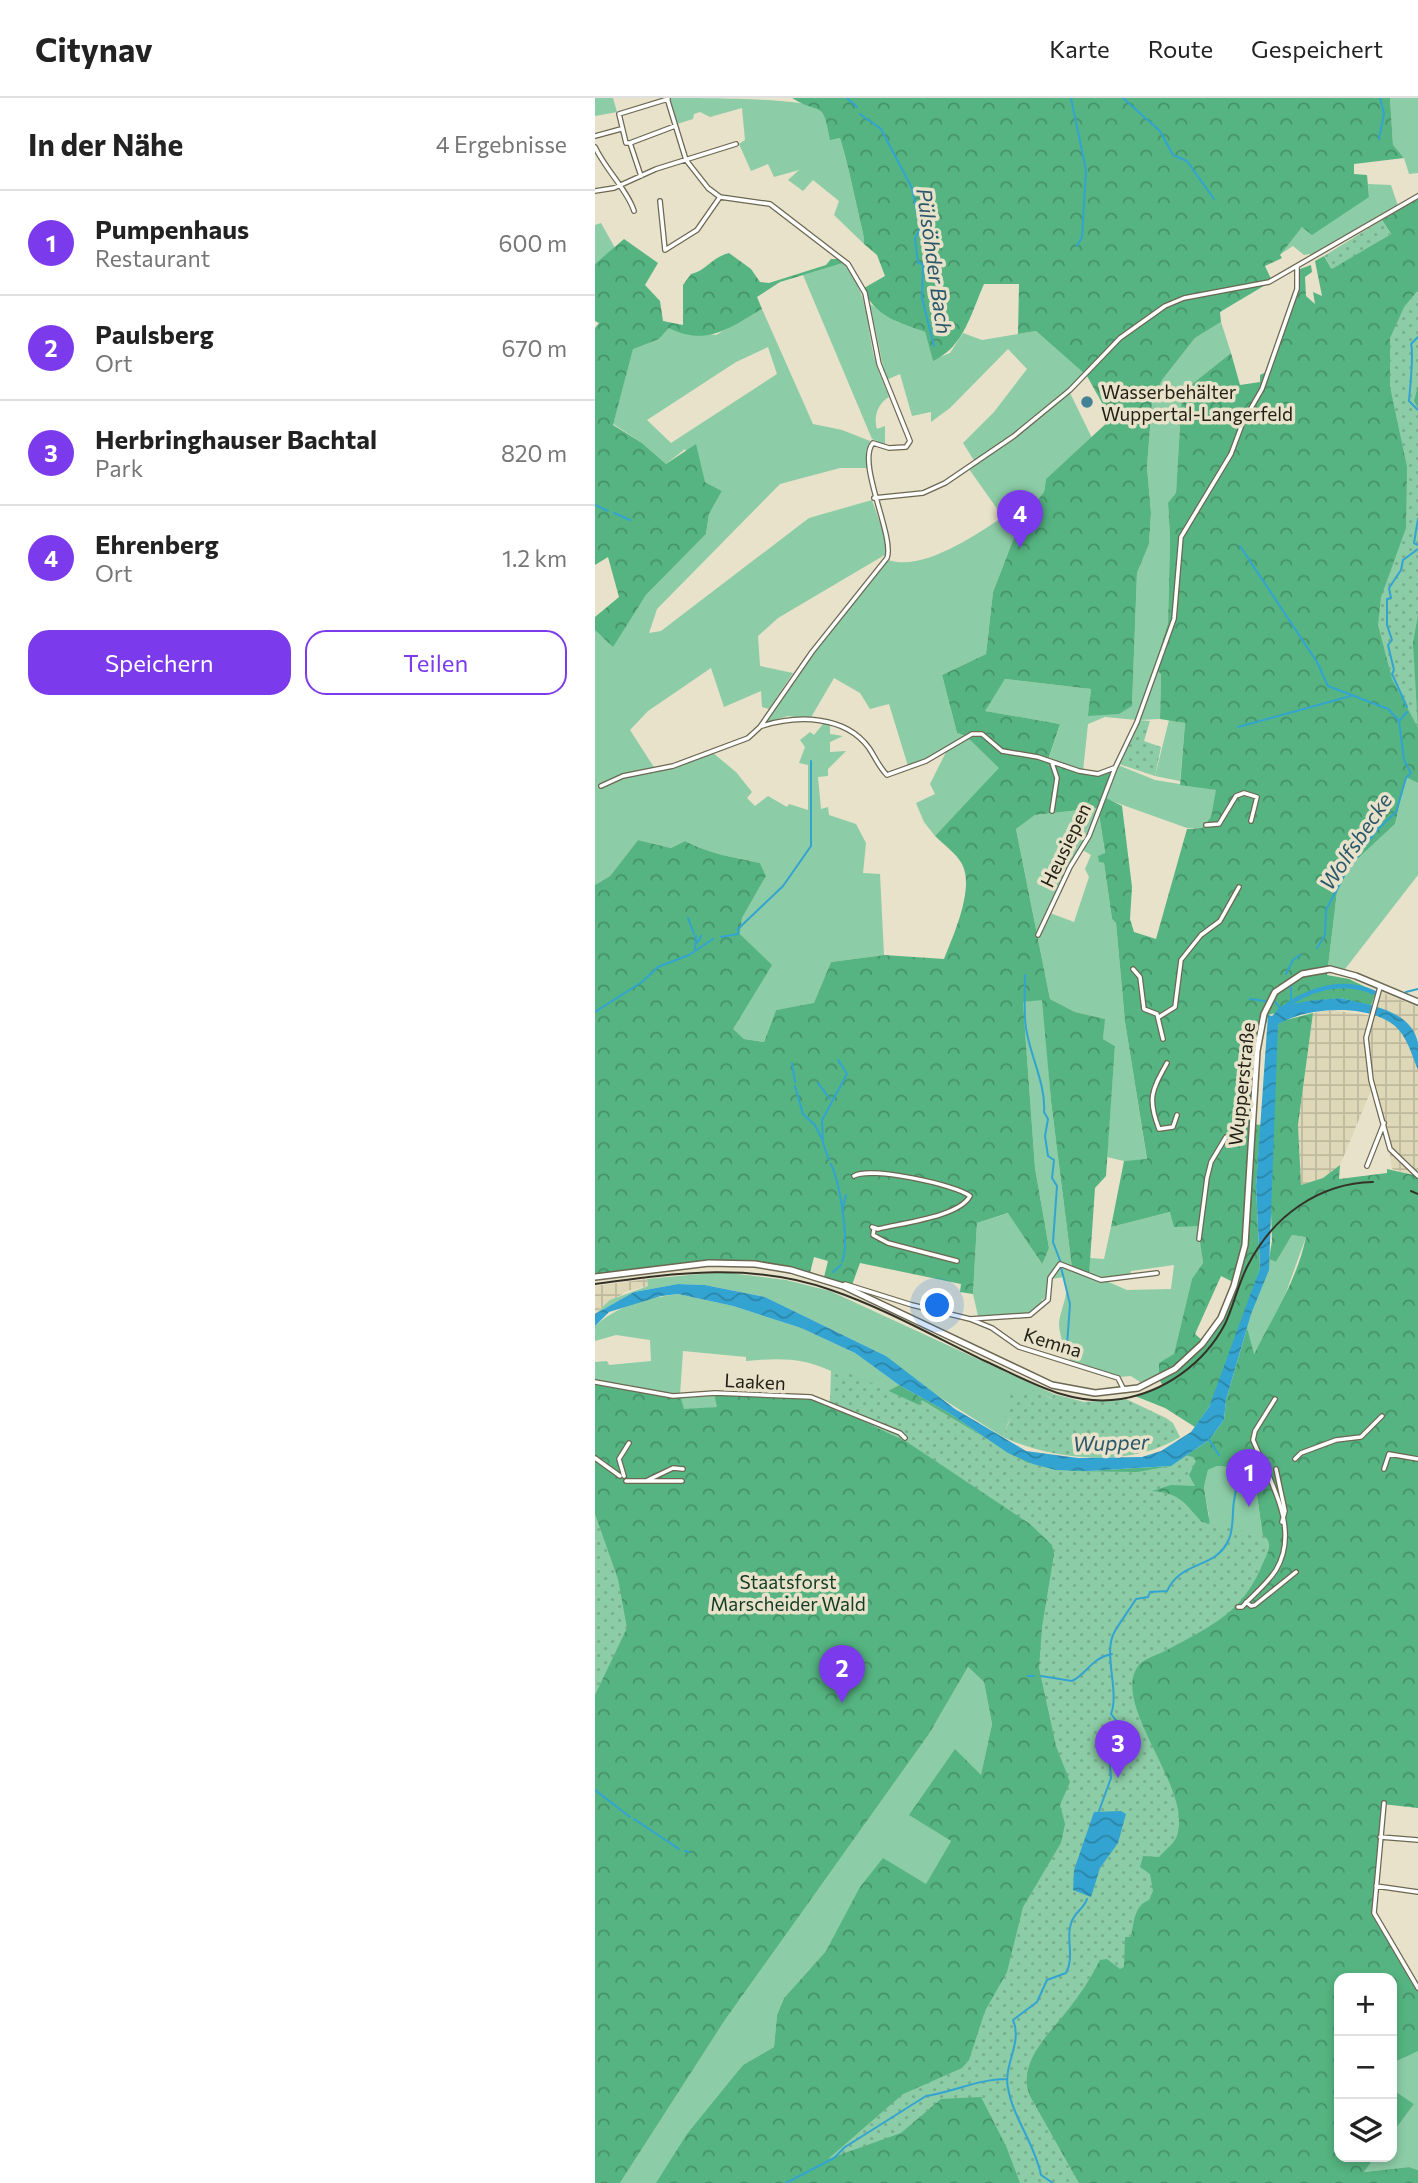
<!DOCTYPE html>
<html lang="de">
<head>
<meta charset="utf-8">
<style>
  :root { --surface:#fff; --page:#f6f6f6; --text:#222; --muted:#767676; --line:#e0e0e0; --accent:#7c3aed }
  body { margin:0; font-family:Commissioner,sans-serif; background:var(--page); color:var(--text) }
  .controls { position:absolute; right:21px; bottom:21px; display:grid; overflow:hidden; border-radius:14px; box-shadow:0 4px 10px #0003 }
  .controls button { width:63px; height:63px; display:grid; place-items:center; padding:0; border:0; border-bottom:2px solid var(--line); background:var(--surface); color:var(--text); font:35px sans-serif }
  .you { position:absolute; left:343px; top:1208px; width:24px; height:24px; margin:-18px; border:5px solid #fff; border-radius:50%; background:#1a73e8; box-shadow:0 0 0 10px #1a73e833 }
  .badge { display:grid; place-items:center; width:46px; height:46px; border-radius:50%; background:var(--accent); color:#fff; font-size:23px; font-weight:700 }
  .pin { position:absolute; translate:-50% -58px; filter:drop-shadow(0 2px 4px #0008) }
  .pin::after { content:''; position:absolute; top:37px; width:24px; height:21px; background:inherit; clip-path:polygon(0 0,100% 0,50% 100%) }
  .list { margin:0; padding:0; list-style:none }
  h2 { display:flex; justify-content:space-between; align-items:center; height:91px; margin:0; padding:0 28px; font-size:30px }
  h2 small { font-size:23px; font-weight:400; color:var(--muted) }
  .list li { display:grid; grid-template-columns:46px 1fr auto; gap:21px; align-items:center; box-sizing:border-box; height:105px; padding:0 28px; border-top:2px solid var(--line) }
  .list b { display:block; font-size:26px; white-space:nowrap }
  .list p { margin:0; font-size:23px; white-space:nowrap; color:var(--muted) }
  .list em { font-size:23px; font-style:normal; color:var(--muted) }
  .actions { display:flex; gap:14px; padding:21px 28px }
  .actions a { flex:1; padding:16px 0; border:2px solid var(--accent); border-radius:21px; text-align:center; font-size:24px; color:var(--accent) }
  .actions .main { background:var(--accent); color:#fff }
  .icon { flex:none; width:38px; height:38px; fill:none; stroke:currentColor; stroke-width:2; stroke-linecap:round; stroke-linejoin:round }
  .map { position:relative; flex:none; width:823px; height:2085px; overflow:hidden }
  header { display:flex; align-items:center; gap:42px; box-sizing:border-box; height:98px; padding:0 35px; background:var(--surface); border-bottom:2px solid var(--line) }
  header strong { font-size:33px }
  nav { display:flex; gap:38px; margin-inline-start:auto; font-size:24px }
  main { display:flex }
  aside { flex:1; background:var(--surface) }
  .map>svg:first-child { display:block }
  .industrial { fill:url(#industrial-grid) }
  .grass { fill:#8ccca6; fill-rule:evenodd }
  .forest { fill:url(#forest-crowns); fill-rule:evenodd }
  .park { fill:url(#park-dots) }
  .water { fill:url(#water-waves) }
  .lines { fill:none; stroke-linecap:round; stroke-linejoin:round }
  .stream { stroke:#33a4d1; stroke-width:2 }
  .canal { stroke:#33a4d1; stroke-width:4.5 }
  .street-casing { stroke:#6b6751; stroke-width:6 }
  .secondary-casing { stroke:#6b6751; stroke-width:8 }
  .street { stroke:#fff; stroke-width:3.5 }
  .secondary { stroke:#fff; stroke-width:5 }
  .rail { stroke:#353328; stroke-width:2 }
  .poi-dot { fill:#428196; stroke:#e7e2c9; stroke-width:2.5 }
  .labels { text-anchor:middle; dominant-baseline:central; stroke-width:7; stroke-linejoin:round; paint-order:stroke }
  .poi-label { font-size:19px; fill:#211f16; stroke:#e7e2c9; text-anchor:start }
  .street-label { font-size:19px; fill:#211f16; stroke:#e7e2c9 }
  .park-label { font-size:19px; fill:#123b26; stroke:#e7e2c9 }
  .water-label { font-size:21px; font-style:italic; fill:#2b576b; stroke:#e7e2c9 }
</style>
</head>
<body>
<header>
<strong>Citynav</strong>
<nav><a>Karte</a><a>Route</a><a>Gespeichert</a></nav>
</header>
<main>
<aside>
<h2>In der Nähe<small>4 Ergebnisse</small></h2>
<ul class="list">
<li><span class="badge">1</span><div><b>Pumpenhaus</b><p>Restaurant</p></div><em>600 m</em></li>
<li><span class="badge">2</span><div><b>Paulsberg</b><p>Ort</p></div><em>670 m</em></li>
<li><span class="badge">3</span><div><b>Herbringhauser Bachtal</b><p>Park</p></div><em>820 m</em></li>
<li><span class="badge">4</span><div><b>Ehrenberg</b><p>Ort</p></div><em>1.2 km</em></li>
</ul>
<div class="actions"><a class="main">Speichern</a><a>Teilen</a></div>
</aside>
<div class="map">
<svg width="823" height="2085" viewBox="0 0 823 2085">
  <defs>
    <pattern id="industrial-grid" width="8" height="8" patternUnits="userSpaceOnUse" patternTransform="scale(1.75)"><rect width="8" height="8" fill="#ded8b8"/><path d="M0 4h8M4 0v8" fill="none" stroke="#beb99d"/></pattern>
    <pattern id="forest-crowns" width="20" height="18" patternUnits="userSpaceOnUse" patternTransform="scale(1.75)"><rect width="20" height="18" fill="#55b481"/><path d="M2 6a3 3 0 1 1 6 0M12 15a3 3 0 1 1 6 0" fill="none" stroke="#469269"/></pattern>
    <pattern id="park-dots" width="8" height="8" patternUnits="userSpaceOnUse" patternTransform="scale(1.75)"><rect width="8" height="8" fill="#8ccca6"/><path d="M2 2h.1M6 6h.1" fill="none" stroke="#78af8e" stroke-width="1.8" stroke-linecap="round"/></pattern>
    <pattern id="water-waves" width="16" height="10" patternUnits="userSpaceOnUse" patternTransform="scale(1.75)"><rect width="16" height="10" fill="#33a4d1"/><path d="M0 5q4-4 8 0t8 0" fill="none" stroke="#2b85a9"/></pattern>
  </defs>
  <rect width="100%" height="100%" fill="#e7e2c9"/>
  <path class="industrial" d="M786,894L823,909V1078L797,1071L790,1022L777,990L745,1067L728,1080L706,1087L703,1027L718,915L738,912L778,918Z
    M52,1181L53,1188L32,1193L0,1214V1188Z"/>
  <path class="grass" d="M0,0H18L22,14L0,18Z
    M75,0C107,0 204,0 226,10C234,17 233,32 235,41L245,40C253,66 258,92 264,118C266,129 269,134 269,146L239,117L244,103L218,82L208,93L193,82L204,72L179,79L173,66L156,73L144,46L150,42L147,10L115,19L105,14L99,16L98,21L82,26Z
    M795,0H823V75L814,76L809,60L798,48Z
    M773,86L796,87L803,108L716,160L715,156L709,157L698,148L684,157L707,129L774,99Z
    M6,125L20,150L0,166V127Z
    M248,165C276,195 270,232 282,268C285,278 290,289 294,299C283,305 278,319 282,331L290,328V347L277,341L208,177Z
    M275,206L303,224L330,234L338,262L355,255L368,235L387,242L441,233L492,278L475,295L497,340L451,381L449,394L425,424L398,494L391,556L347,577L362,635L371,638L405,670L340,738L329,724L321,705L340,696L335,686L351,654L313,668L294,606L275,611L265,595L239,580L215,621L193,618L173,624L171,622L219,553L293,462C328,474 380,437 408,419L374,371L380,364L368,345L399,314L432,271L413,251L355,310L336,324V314L317,318L305,276L291,282Z
    M167,211L218,326L247,332L275,343L271,354L275,370H245L185,386L62,511L54,535L66,533L214,420L277,402L293,448V455L183,520L163,538L165,568L198,575L174,611L167,609L166,593L129,609L116,570L53,613L35,632L62,674L118,655L141,674L157,694L152,700L160,708L173,698L192,709L194,706L213,712V667L204,665L210,649L205,642L215,634L219,637L228,626L235,625V636L248,638L235,644V654L251,653L233,671V678L223,679L226,711L233,709L234,717L261,726L271,745L268,775L285,776L289,857L236,864L219,906L181,912L169,944L149,941L137,931L176,867L145,836L147,820L171,778L165,765C137,759 115,756 90,743L76,750L43,742L15,778L0,787V532L18,548L51,497L111,436L114,416L127,393L110,384L90,351L71,366L47,345L18,326L38,250L64,241L74,230L121,237ZM173,249L182,276L76,345L52,322L141,264Z
    M626,224L636,255L587,294L581,396L573,406L575,440L573,525L542,622L510,619L493,626L488,673L454,660L465,626L389,613L410,581L496,591L494,618L537,608L542,475L554,446L556,415L552,369L557,304L567,282L600,240Z
    M562,572L566,575L565,621L544,622Z
    M574,622L590,625L585,683L560,678Z
    M523,667L560,682L622,692L616,719L607,730H592L511,701Z
    M811,678L823,685V777L750,871L733,869L742,794L756,767L800,726Z
    M503,710L510,756L504,758V764L509,765L517,821L521,825L530,924L552,1062L529,1063L512,1059L520,948L508,941L509,921L480,914L455,901L421,731L440,717ZM486,751L496,757L490,771L494,779L479,824L455,815Z
    M448,901L456,1003L477,1170L494,1177L495,1160L509,1161L516,1129L575,1114L604,1128L608,1165L597,1182L579,1257L564,1281L545,1284L536,1278L524,1279L475,1262V1255H470C469,1247 464,1235 464,1226C465,1210 476,1196 469,1179L456,1181L466,1165L461,1167L454,1181L452,1202L447,1201V1207L439,1214L429,1217L383,1218L378,1196L382,1125L414,1115L446,1165L454,1150L440,1070L428,904ZM579,1167L576,1191L532,1192L509,1182L535,1179L536,1173Z
    M697,1137L711,1139L685,1211L658,1257C656,1248 652,1238 652,1229C653,1205 674,1186 674,1161L681,1164Z
    M127,1174L191,1182L235,1193L459,1296L458,1301L439,1293L415,1320L408,1339L319,1283L291,1258L170,1199L110,1187L83,1186L39,1194L0,1216L15,1202L53,1188L52,1181Z
    M83,1196L138,1208L206,1230L260,1255L304,1287L280,1300L235,1306L236,1273C207,1259 182,1260 151,1263V1259L88,1253L85,1297L119,1295L123,1309L89,1312L78,1297L0,1285V1264L12,1263L14,1267L56,1263L55,1242L21,1237L0,1243V1228C24,1207 51,1200 83,1196Z
    M622,1368L643,1370L662,1397L670,1455L579,1464L614,1418L609,1389L613,1372Z
    M373,1569L389,1584L397,1626L386,1678L360,1652L315,1717L356,1743L331,1787L288,1761L231,1853L189,1900L182,1917L179,1949L148,1967L61,2085H25L130,1922L334,1636Z
    M823,1951V2072L814,2069L769,2074L780,2059H797V2036L819,2006L797,1991V1964Z"/>
  <path class="forest" d="M197,0H795L798,47L809,60L759,66V76L772,77L774,99L717,137L707,129L685,157L687,160L670,168L677,183L625,214L626,224L600,240L567,282L557,304L552,369L556,415L554,446L542,475L537,608L524,616L493,618L496,591L410,581L390,613L465,626L453,662L489,675L519,671L521,674L511,700L527,708L537,789L535,821L539,834L561,841L592,731L607,730L616,719L621,692L585,687L590,625L565,621L566,576L559,569L573,525L575,440L573,405L581,395L587,294L636,255L645,287L665,284V277L673,273L702,193L705,171L716,167L717,174L710,179L711,198L720,206L718,194L727,198L720,163L729,158L736,170L796,136L787,122L823,101V685L811,679L800,726L756,767L742,794L732,877L754,881L781,894L776,908L746,900L728,902L673,917L672,924L667,925L657,1026L666,1027L661,1088L665,1170L629,1276L614,1309L600,1329L570,1310L540,1298L568,1288L564,1281V1265L579,1256L597,1181L608,1165L603,1128L579,1129L575,1114L516,1129L529,1063L552,1061L530,924L521,825L517,821L509,765L504,764L503,758L510,755L503,710L440,717L421,731L455,901L480,914L510,921L508,941L520,948L511,1078L500,1090L494,1178L477,1170L456,1003L447,902L428,904L440,1070L454,1150L447,1166L413,1115L382,1125L378,1196L365,1194L366,1186L265,1165L257,1187L229,1179L233,1163L219,1159L215,1175C142,1158 73,1167 0,1176V787L15,778L43,742L76,750L90,743C115,756 137,759 165,765L171,778L147,820L145,836L177,867L138,931L149,941L169,944L181,912L219,905L236,864L289,857L349,861C358,838 380,790 367,766C361,755 348,746 340,738L404,670L371,638L362,635L347,577L391,556L398,494L425,424L449,394L451,381L516,321L492,278L441,233L423,236L424,186H389C376,215 369,249 338,263L330,234C306,225 277,218 269,190L290,178L282,157L269,146C269,134 266,129 264,118C258,92 253,66 245,40L235,42C228,0 226,18 197,0ZM626,1178L638,1184L624,1220L607,1242L600,1236Z
    M29,141L63,165L50,187L65,203L68,223L88,227V187L96,176C111,173 117,159 134,155L156,171L165,184L174,185L231,167L236,161H244L248,165L185,184L162,199L167,211C134,230 112,249 74,230L64,241L38,251L18,327L47,345L71,366L101,346L110,384L127,393L114,416L111,436L51,497L18,549L0,532V519L24,499L13,459L0,467V230L4,225L0,223V166Z
    M718,915L703,1027L706,1087L728,1080L745,1067L744,1081L792,1075V1071L823,1078V1710L787,1706L777,1815L823,1893V1953L797,1965V1880H744V2059H780L769,2074L814,2069L823,2072V2085H61L92,2036L148,1967L179,1949L182,1917L189,1900L231,1853L265,1789L288,1760L331,1786L356,1743L314,1717L360,1651L386,1677L397,1626L389,1584L373,1569L334,1636L130,1922L25,2085H0V1285L85,1297L89,1311L122,1309L119,1295L217,1299L235,1305L280,1300L304,1287L354,1315L413,1355L493,1373L576,1368L614,1342L629,1322L631,1302L652,1230L659,1256C679,1217 702,1182 711,1139L697,1137L681,1164L674,1161L677,1143L675,1085L680,936L683,926L687,923ZM622,1368L644,1370L662,1397L670,1454L520,1583L615,1427L609,1389L613,1372Z
    M797,1991L819,2006L797,2036Z"/>
  <path class="park" d="M787,122L796,136L737,171L729,158Z
    M823,192V288L819,303L823,310V517L818,545L823,630L797,581L783,527L786,499L811,430L812,369L795,289V240L809,209Z
    M544,622L555,623L549,643L566,649L560,678L524,666Z
    M240,1268L324,1307L327,1302L431,1364L477,1373L542,1374L576,1368L590,1357L598,1359L601,1363L594,1377L600,1388L576,1387L557,1393C587,1396 588,1404 607,1424L668,1437C679,1445 673,1454 668,1465C648,1515 616,1528 572,1552C563,1557 550,1560 544,1567C514,1604 595,1687 583,1734C580,1747 571,1750 564,1759L548,1758L545,1769L555,1776L558,1793L554,1802C539,1808 539,1824 536,1839H530L529,1869L525,1871L512,1861L505,1862C496,1880 485,1897 472,1913C454,1936 421,1966 435,1998L484,2085H425L411,2048L386,1999L346,2001L306,2035L233,2061L308,1996L367,1970L374,1962L390,1913L412,1874L428,1809L466,1745L470,1726L465,1707L475,1684L461,1648L444,1570L447,1529L459,1456L457,1447L435,1426L312,1344L234,1307Z
    M414,1292L431,1296L439,1292L457,1301L459,1296L489,1304L531,1301L571,1320L578,1325L585,1339C537,1370 458,1363 408,1339L415,1321L409,1318Z
    M0,1416L23,1481L32,1530L0,1597Z"/>
  <path class="water" d="M746,900C773,907 816,911 823,945C823,953 823,964 823,972C817,958 812,938 800,928C772,905 713,909 683,926L674,1172L656,1216L631,1302L629,1322L614,1342L576,1368L493,1373L461,1372L438,1366L413,1355L354,1315L304,1287L260,1255L206,1230L138,1208L83,1196L66,1198L14,1214L0,1228V1216L39,1194L83,1186L110,1187L170,1199L291,1258L360,1311L431,1353L483,1360L547,1359L566,1353L596,1334L614,1309L665,1170L661,1088L673,917L677,918C690,902 727,902 746,900Z
    M499,1714L526,1713L531,1716L523,1745L505,1770L496,1799L478,1792L479,1772Z"/>
  <g class="lines">
    <path class="stream" d="M252,0L262,9
      M476,0L491,72L487,139L482,148
      M528,0L565,33L578,57L592,63L619,101
      M265,16L286,31L317,90L325,131L320,140L323,165L328,166L327,200L339,248
      M784,41L789,16L785,0
      M823,239L816,246C819,255 815,290 814,303L823,312
      M0,407L13,413
      M19,415L35,422
      M823,421L819,445L823,447
      M645,448L722,564L733,588L793,611L804,623
      M812,609L797,576L799,572L793,547L797,542L792,527V501L796,500L794,490L806,472L808,462L823,451
      M643,629L756,598
      M93,820L99,836
      M126,839L143,836V831L188,788L216,748V663
      M103,844L106,838
      M722,850L730,837L731,812L750,776L782,732L801,714L811,680L816,675L809,662L804,623L812,614
      M100,851L101,838
      M691,876L698,862L705,857
      M430,877C430,900 428,921 433,940C438,963 451,990 449,1014L453,1021L450,1038L453,1058L459,1062L457,1080L462,1088L458,1144L466,1165
      M696,888V904
      M811,894L823,891
      M655,901L670,903
      M680,904L686,911
      M0,914L47,884L63,869L94,857L118,841
      M197,965L200,984
      M223,985L235,1001
      M200,988L208,1016L220,1027L227,1041
      M234,1062L228,1045L227,1022L252,976L243,962
      M236,1066C245,1086 255,1144 247,1164
      M247,1113L251,1097
      M466,1169L475,1206L472,1247
      M238,1174L246,1167
      M613,1340L624,1357
      M433,1578H439
      M446,1578L477,1583C493,1575 496,1560 517,1556
      M0,1692L35,1719
      M504,1713L516,1680L512,1633L524,1626L516,1616C525,1593 507,1554 520,1533C526,1523 534,1512 541,1501L553,1499L555,1494L572,1493C587,1461 621,1472 634,1441C639,1429 637,1415 639,1403C642,1389 643,1379 633,1368
      M39,1721L84,1751
      M90,1753L94,1754
      M191,2085L239,2060L250,2049L331,1998C358,1994 383,1981 412,1981
      M458,2085L446,2077C440,2046 418,2020 413,1990C408,1967 428,1944 418,1922L442,1904L452,1882L471,1875C481,1857 468,1837 479,1819C483,1812 489,1810 492,1801"/>
    <path class="canal" d="M684,913C712,891 747,880 780,895"/>
    <g class="street-casing">
      <path id="street" d="M0,38L26,31
        M35,45L80,28
        M0,49C10,71 33,93 39,113
        M46,78L35,45H31L24,16L73,1
        M0,93L19,90L61,71L141,46
        M65,103L70,152L102,132L125,99
        M279,400L328,395L350,385L419,338L475,292L525,240L570,208L589,200L674,184L823,98
        M167,628C202,617 250,617 274,650C280,659 284,669 292,677L331,663L377,636H387L407,653L443,659L484,673L503,676L519,670
        M6,688L28,678L78,668L153,640L165,629L217,554L292,460C300,439 261,364 278,345L294,350L311,349L315,343L284,266L270,195L253,166L175,106L125,99L113,90L91,62L72,0
        M457,713L462,680L457,665
        M611,727L624,726L641,698L649,695L662,699L656,723
        M443,837L475,769L494,738L520,670L542,624L579,521L586,439L636,356L648,324L667,291L702,191V168
        M538,871L545,879L549,911L562,916L568,941
        M785,889L771,940L776,982L795,1051L823,1078
        M564,919L580,909L586,862L606,837L625,823L644,789
        M572,965C557,992 552,1000 564,1031L578,1029L582,1017
        M772,1068L789,1025
        M259,1078C275,1068 362,1087 375,1098C364,1119 306,1125 283,1131L277,1129
        M279,1131L278,1137L293,1145L362,1163
        M604,1141L612,1080L616,1064L631,1039
        M248,1188L250,1186L317,1207L375,1221L397,1230L424,1249L523,1280L529,1292
        M375,1221L435,1217L453,1202L455,1180L465,1166L506,1182L562,1175
        M0,1284L78,1298L120,1295L216,1299L305,1335L310,1340
        M0,1360L25,1378
        M700,1361L706,1355L741,1342L766,1339L787,1318
        M681,1371L690,1413L687,1424
        M789,1371L794,1356L823,1361
        M29,1378L24,1361L34,1345
        M31,1383H87
        M51,1383L78,1370L88,1371
        M651,1504L656,1508L660,1507L701,1474
        M643,1509H647C658,1497 672,1486 681,1472C706,1431 674,1381 658,1342L660,1333L680,1301
        M789,1705L779,1815L823,1890
        M785,1739L823,1742
        M781,1788L823,1794"/>
    </g>
    <g class="secondary-casing">
      <path id="secondary" d="M0,1179L114,1165L160,1166L196,1172L248,1188L457,1287L500,1295L543,1290L580,1271L607,1246L626,1220L639,1188L650,1147L662,953L669,916L680,894L707,876L735,871L761,878L823,904"/>
    </g>
    <use href="#street" class="street"/>
    <use href="#secondary" class="secondary"/>
    <path class="rail" d="M816,1093L823,1096
      M0,1186C80,1175 158,1164 236,1192C289,1210 340,1239 390,1263C434,1283 475,1309 526,1301C569,1294 609,1266 630,1226C639,1207 643,1186 653,1167C678,1118 724,1085 778,1084"/>
  </g>
  <circle class="poi-dot" cx="492" cy="304" r="7"/>
  <g class="labels">
    <g class="poi-label">
      <text x="506" y="293">Wasserbehälter<tspan x="506" dy="22">Wuppertal-Langerfeld</tspan></text>
    </g>
    <g class="street-label">
      <text transform="translate(470 747) rotate(-64)">Heusiepen</text>
      <text transform="translate(646 986) rotate(-84)">Wupperstraße</text>
      <text transform="translate(458 1244) rotate(17)">Kemna</text>
      <text transform="translate(160 1283) rotate(3)">Laaken</text>
    </g>
    <g class="park-label">
      <text x="193" y="1483">Staatsforst<tspan x="193" dy="22">Marscheider Wald</tspan></text>
    </g>
    <g class="water-label">
      <text transform="translate(340 163) rotate(82)">Pülsöhder Bach</text>
      <text transform="translate(760 743) rotate(-56)">Wolfsbecke</text>
      <text transform="translate(516 1344) rotate(-2)">Wupper</text>
    </g>
  </g>
</svg>
<div class="controls">
<button>+</button>
<button>−</button>
<button><svg class="icon" aria-label="layers" viewBox="0 0 24 24"><path d="M12 4l9 5-9 5-9-5zM3 14l9 5 9-5"/></svg></button>
</div>
<div class="you"></div>
<div class="pin badge" style="left:654px;top:1409px">1</div>
<div class="pin badge" style="left:247px;top:1605px">2</div>
<div class="pin badge" style="left:523px;top:1680px">3</div>
<div class="pin badge" style="left:425px;top:450px">4</div>
</div>
</main>
</body>
</html>
